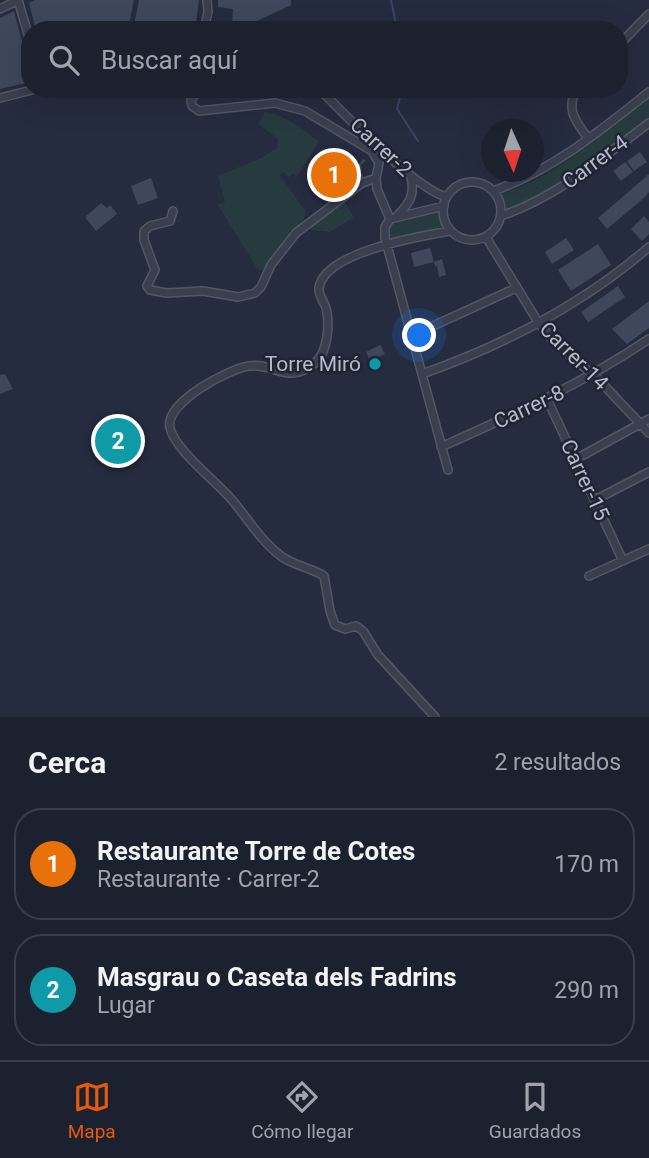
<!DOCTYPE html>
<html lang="es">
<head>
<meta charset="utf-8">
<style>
  :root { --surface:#1c212f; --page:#252937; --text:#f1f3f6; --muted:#a0a3aa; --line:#3a3e4b; --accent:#ea580c }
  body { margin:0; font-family:Roboto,sans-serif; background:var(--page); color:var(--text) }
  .compass { position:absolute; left:481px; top:119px; width:63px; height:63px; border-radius:50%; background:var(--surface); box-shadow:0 7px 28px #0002; rotate:177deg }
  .you { position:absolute; left:420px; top:336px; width:24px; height:24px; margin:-18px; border:5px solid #fff; border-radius:50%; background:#1a73e8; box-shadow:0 0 0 10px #1a73e833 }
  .badge { display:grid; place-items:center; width:46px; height:46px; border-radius:50%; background:var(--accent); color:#fff; font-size:23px; font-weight:700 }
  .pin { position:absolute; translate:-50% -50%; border:4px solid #fff; box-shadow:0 2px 7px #0006 }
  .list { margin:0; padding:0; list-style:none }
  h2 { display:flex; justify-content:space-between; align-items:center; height:91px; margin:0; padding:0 28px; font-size:30px }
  h2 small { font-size:23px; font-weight:400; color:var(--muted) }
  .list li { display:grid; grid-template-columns:46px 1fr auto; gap:21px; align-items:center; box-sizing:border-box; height:112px; margin:0 14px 14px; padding:0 14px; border:2px solid var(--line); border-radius:28px }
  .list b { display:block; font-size:26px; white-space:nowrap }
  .list p { margin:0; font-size:23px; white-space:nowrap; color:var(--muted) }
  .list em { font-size:23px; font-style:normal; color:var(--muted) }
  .icon { flex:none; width:38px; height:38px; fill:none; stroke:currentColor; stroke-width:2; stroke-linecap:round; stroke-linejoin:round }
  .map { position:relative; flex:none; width:649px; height:717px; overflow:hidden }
  .search { position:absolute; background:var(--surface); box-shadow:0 7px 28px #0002; left:21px; right:21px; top:21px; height:77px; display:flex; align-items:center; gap:18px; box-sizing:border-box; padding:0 24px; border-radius:28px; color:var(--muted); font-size:26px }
  .sheet { height:343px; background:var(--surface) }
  nav { display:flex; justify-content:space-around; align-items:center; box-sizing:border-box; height:98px; border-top:2px solid var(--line); background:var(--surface); font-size:19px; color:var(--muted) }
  nav a { display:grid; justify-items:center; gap:4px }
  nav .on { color:var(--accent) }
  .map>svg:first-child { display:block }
  .green { fill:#273a40 }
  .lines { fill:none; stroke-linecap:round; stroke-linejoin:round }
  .stream { stroke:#394566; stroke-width:2 }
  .building { fill:#3f475c }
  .minor-casing { stroke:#515767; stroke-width:10 }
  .minor { stroke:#393f4f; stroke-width:7 }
  .culture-dot { fill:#0f9aa8; stroke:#1e2434; stroke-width:2.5 }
  .labels { text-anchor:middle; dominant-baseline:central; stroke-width:5; stroke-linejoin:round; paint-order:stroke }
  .street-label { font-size:21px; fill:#b5baca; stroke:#1e2434 }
  .poi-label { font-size:21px; fill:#b5baca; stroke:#1e2434; text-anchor:end }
</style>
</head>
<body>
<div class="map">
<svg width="649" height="717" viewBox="0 0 649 717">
  <rect width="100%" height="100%" fill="#252c3f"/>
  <path class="green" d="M649,97V121C603,156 558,188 505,212L500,194C557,178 604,132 649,97Z
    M265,112C286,115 302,129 319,142L296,178L294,174L288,177L284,172L280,175L306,212C303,228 274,252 264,270H258L218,205L225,201L218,176L261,158L277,148L278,139L258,124Z
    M344,201L354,217L330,232L312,230L310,227Z
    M438,210L442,228L389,240L387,235L392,222Z"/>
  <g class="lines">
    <path class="stream" d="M391,0L397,30
      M402,89L397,109L418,141"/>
  </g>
  <path class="building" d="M35,0H134L128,30H36L29,3Z
    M139,0H199L195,30H133Z
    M218,0H291V5L249,25L232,23L233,9L218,7Z
    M14,11L30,72V82L0,89V18Z
    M342,151L345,155L339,158L342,167L352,160L357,167L363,159L366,161L361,165L362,168L359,170L365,178L355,184L348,175L344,177L334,164L338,161L336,159L333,161L331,159Z
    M640,152L647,162L634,171L627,161Z
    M321,158L325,163L328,160L343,179L346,177L354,187L346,192L335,177L331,179L327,174L323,177L317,169L320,167L316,162Z
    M625,162L633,172L621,181L613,171Z
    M649,174V192L645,197L607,229L598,218Z
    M151,178L158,198L138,205L131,186Z
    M101,203L107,208L110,205L117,214L96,231L85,217Z
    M644,216L649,222V234L642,241L631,229Z
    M566,238L574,250L552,264L545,252Z
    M598,244L611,265L571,291L558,270Z
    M430,248L434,262L442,259L446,275L439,277L437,266H435L434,262L414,267L411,253Z
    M618,286L625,297L588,322L581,312Z
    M649,301V328L627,344L612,329Z
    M380,345L385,354L376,358L381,369L375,372L366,352Z
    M5,374L13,389L0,394V375Z
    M129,435L130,444L107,447L106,438Z"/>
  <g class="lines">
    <g class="minor-casing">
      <path id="minor" d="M18,0L30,41
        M0,9L18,0
        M204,30L208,12L207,0
        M619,45L649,14
        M199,89L191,100L192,106L199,111L275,103L305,111L372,151L379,163L376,178L377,189L390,219
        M319,89C345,114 416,190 447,197
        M577,89C565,109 576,122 588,138
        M0,98L36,89
        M443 211a29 29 0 1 1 58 0a29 29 0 1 1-58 0Z
        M493,191C552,171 601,130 649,92
        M173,211L170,221L150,226L144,231V240L155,270L147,286L150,290L167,293L203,291L238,297L255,293L261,287L271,265L296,233L362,183L376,178
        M398,215C410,203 415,194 411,177
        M501,216C557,197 602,158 649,123
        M390,219L385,227V238L448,470
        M390,219L444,206
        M486,237L538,322L554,342L598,379L649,433
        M411,336L516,288
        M422,374C504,345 583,304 649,247
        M547,399L623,561
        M441,447C513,415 584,383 649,339
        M576,459L649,419
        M595,500L649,472
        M589,576L649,549
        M435,717L378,655L363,631L356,626L345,629L335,625L330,611L324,576C310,567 294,566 281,556C261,541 248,519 232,500C217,482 175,450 170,428C164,403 228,369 249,366C273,362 288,386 315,363C328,352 330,324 326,308C324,301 318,295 319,288C324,252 421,236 450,231"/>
    </g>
    <use href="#minor" class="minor"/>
  </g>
  <circle class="culture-dot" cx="375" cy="364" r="7"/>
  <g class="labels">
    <g class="street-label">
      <text transform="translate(381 147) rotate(43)">Carrer-2</text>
      <text transform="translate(595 162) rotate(-36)">Carrer-4</text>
      <text transform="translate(574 356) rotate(45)">Carrer-14</text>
      <text transform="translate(529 407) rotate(-25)">Carrer-8</text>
      <text transform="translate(585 480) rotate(65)">Carrer-15</text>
    </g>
    <g class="poi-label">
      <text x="361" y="364">Torre Miró</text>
    </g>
  </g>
</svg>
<svg class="compass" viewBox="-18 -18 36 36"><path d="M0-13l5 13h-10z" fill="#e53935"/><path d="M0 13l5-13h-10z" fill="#a0a3aa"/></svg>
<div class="you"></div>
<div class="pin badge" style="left:334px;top:175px;background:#e8710a">1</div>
<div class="pin badge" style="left:118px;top:441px;background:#0f9aa8">2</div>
<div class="search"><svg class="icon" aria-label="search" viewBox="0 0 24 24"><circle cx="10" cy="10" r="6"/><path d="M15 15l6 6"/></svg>Buscar aquí</div>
</div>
<section class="sheet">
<h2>Cerca<small>2 resultados</small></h2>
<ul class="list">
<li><span class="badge" style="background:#e8710a">1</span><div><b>Restaurante Torre de Cotes</b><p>Restaurante · Carrer-2</p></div><em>170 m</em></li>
<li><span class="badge" style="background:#0f9aa8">2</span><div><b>Masgrau o Caseta dels Fadrins</b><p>Lugar</p></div><em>290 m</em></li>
</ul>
</section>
<nav>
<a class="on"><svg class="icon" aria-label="map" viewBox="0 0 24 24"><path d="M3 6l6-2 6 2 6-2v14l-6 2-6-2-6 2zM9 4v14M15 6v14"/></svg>Mapa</a>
<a><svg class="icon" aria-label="directions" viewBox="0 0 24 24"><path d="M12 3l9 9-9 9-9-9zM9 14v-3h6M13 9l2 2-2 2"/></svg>Cómo llegar</a>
<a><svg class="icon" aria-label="saved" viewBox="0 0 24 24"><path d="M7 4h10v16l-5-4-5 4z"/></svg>Guardados</a>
</nav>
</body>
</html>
